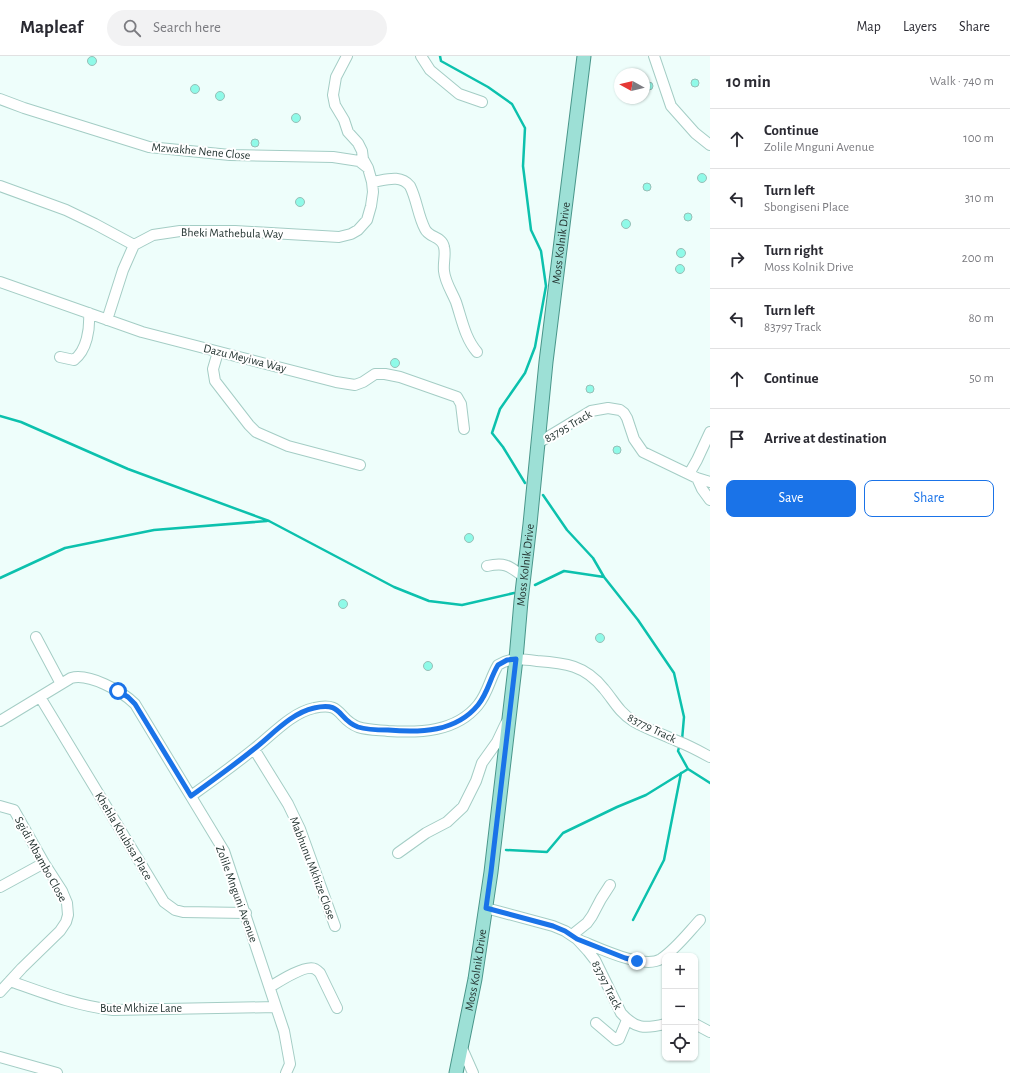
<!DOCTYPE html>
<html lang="en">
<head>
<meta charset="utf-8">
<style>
  :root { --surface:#fff; --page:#f2f2f3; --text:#2b2b33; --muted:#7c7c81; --line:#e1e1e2; --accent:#1a73e8 }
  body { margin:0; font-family:"Alegreya Sans",sans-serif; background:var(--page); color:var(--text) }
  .controls { position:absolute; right:12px; bottom:12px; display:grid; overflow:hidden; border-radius:8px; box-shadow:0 1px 3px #0004 }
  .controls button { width:36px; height:36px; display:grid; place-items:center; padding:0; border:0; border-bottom:1px solid var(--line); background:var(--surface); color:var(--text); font:20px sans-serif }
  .compass { position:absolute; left:614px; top:12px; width:36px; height:36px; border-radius:50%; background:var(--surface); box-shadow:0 1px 3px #0004; rotate:278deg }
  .stop { position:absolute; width:12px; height:12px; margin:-9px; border:3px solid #1a73e8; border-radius:50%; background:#fff }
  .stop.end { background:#1a73e8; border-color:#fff; box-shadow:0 1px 4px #0008 }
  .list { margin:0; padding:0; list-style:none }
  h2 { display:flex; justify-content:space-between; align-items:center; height:52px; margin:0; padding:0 16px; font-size:17px }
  h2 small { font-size:13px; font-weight:400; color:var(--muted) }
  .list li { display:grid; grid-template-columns:26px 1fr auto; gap:12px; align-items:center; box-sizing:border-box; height:60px; padding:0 16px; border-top:1px solid var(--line) }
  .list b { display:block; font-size:15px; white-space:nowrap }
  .list p { margin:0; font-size:13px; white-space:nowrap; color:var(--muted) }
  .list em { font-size:13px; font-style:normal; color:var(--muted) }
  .actions { display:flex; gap:8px; padding:12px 16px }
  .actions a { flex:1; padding:9px 0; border:1px solid var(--accent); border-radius:8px; text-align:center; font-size:14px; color:var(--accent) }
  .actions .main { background:var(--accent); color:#fff }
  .icon { flex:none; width:22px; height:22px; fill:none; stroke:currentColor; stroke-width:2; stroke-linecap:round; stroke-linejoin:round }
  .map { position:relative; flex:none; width:710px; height:1017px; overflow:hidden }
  header { display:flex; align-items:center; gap:24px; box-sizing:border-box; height:56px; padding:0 20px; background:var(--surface); border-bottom:1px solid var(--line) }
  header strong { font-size:19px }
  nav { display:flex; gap:22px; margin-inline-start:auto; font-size:14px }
  .search { width:280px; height:36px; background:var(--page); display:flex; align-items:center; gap:10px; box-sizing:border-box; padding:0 14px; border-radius:22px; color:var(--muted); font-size:15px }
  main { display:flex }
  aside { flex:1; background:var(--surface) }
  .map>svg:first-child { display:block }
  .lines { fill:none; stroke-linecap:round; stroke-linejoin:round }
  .stream { stroke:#0cc1ad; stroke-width:2.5 }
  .building { fill:#8ffae8; stroke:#97bfb7 }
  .minor-casing { stroke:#a4cdc5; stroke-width:12 }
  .major-casing { stroke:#49968a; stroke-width:15 }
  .minor { stroke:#fff; stroke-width:10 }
  .major { stroke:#9de0d6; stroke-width:13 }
  .route { stroke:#1a73e8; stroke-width:5 }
  .labels { text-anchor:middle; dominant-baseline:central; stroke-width:4; stroke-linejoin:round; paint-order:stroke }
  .street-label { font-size:12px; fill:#253532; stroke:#fff }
</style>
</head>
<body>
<header>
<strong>Mapleaf</strong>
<div class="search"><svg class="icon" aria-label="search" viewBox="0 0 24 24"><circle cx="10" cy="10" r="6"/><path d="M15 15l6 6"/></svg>Search here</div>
<nav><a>Map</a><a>Layers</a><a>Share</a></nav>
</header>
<main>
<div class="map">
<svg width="710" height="1017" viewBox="0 0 710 1017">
  <rect width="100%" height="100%" fill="#eefefb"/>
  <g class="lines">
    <path class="stream" d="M440,0L441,5L488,31L512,48L525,72L523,110L531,174L541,195L546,230L535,291L525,317L500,353L492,377L503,391L525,427
      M0,360L21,366L128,413L269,465L394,531L429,545L462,549L514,537
      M543,439L567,474L593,502L604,521
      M0,522L65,492L154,474L267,465
      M535,529L564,515L604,521L638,564L674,617L684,661L682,684
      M680,688L678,695L688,713L710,727
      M506,794L547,796L563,777L617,751L646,739L688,713
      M633,864L664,804L681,717"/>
  </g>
  <path class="building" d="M87.5 5a4.5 4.5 0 1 1 9 0a4.5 4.5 0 1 1-9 0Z
    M691 27a4 4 0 1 1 8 0a4 4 0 1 1-8 0Z
    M645 30a4 4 0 1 1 8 0a4 4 0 1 1-8 0Z
    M190.5 33a4.5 4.5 0 1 1 9 0a4.5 4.5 0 1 1-9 0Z
    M215.5 40a4.5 4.5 0 1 1 9 0a4.5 4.5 0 1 1-9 0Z
    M291.5 62a4.5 4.5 0 1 1 9 0a4.5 4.5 0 1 1-9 0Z
    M251 87a4 4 0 1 1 8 0a4 4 0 1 1-8 0Z
    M697.5 122a4.5 4.5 0 1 1 9 0a4.5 4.5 0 1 1-9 0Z
    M643 131a4 4 0 1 1 8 0a4 4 0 1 1-8 0Z
    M295.5 146a4.5 4.5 0 1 1 9 0a4.5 4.5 0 1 1-9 0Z
    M684 161a4 4 0 1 1 8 0a4 4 0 1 1-8 0Z
    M621.5 168a4.5 4.5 0 1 1 9 0a4.5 4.5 0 1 1-9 0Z
    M676.5 197a4.5 4.5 0 1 1 9 0a4.5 4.5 0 1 1-9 0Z
    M675.5 213a4.5 4.5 0 1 1 9 0a4.5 4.5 0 1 1-9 0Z
    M390.5 307a4.5 4.5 0 1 1 9 0a4.5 4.5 0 1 1-9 0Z
    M586 333a4 4 0 1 1 8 0a4 4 0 1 1-8 0Z
    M613 394a4 4 0 1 1 8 0a4 4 0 1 1-8 0Z
    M464.5 482a4.5 4.5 0 1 1 9 0a4.5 4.5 0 1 1-9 0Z
    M338.5 548a4.5 4.5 0 1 1 9 0a4.5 4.5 0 1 1-9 0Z
    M595.5 582a4.5 4.5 0 1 1 9 0a4.5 4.5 0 1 1-9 0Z
    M423.5 610a4.5 4.5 0 1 1 9 0a4.5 4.5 0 1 1-9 0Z"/>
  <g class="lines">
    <g class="minor-casing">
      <path id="minor" d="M347,0L336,21L333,39L335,49L344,64L348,76L358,87L362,95L363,103L368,112
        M421,0L430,14L459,38L482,46
        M654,0L671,50L695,77L710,89
        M0,43L24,52L149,91L230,99L333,101L359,105L368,112L372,126L373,136L371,150L367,164L358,174L351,178L339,181L235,175H180L153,179L134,189L123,214L107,264
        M372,126C386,124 400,118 410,130C417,144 418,160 425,173C429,182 442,180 444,191C446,198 443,207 444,215C445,226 452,236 456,246C462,264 465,282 477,296
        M0,130L66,154L95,168L134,189
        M0,226L142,276L336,326L355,329L363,326L375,318H385L400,321L457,341L461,348L464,373
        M218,296L213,313L215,325L249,369L256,376L288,390L360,409
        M60,301L74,304C87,294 90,273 89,257
        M538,387L591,355L608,352L620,354L624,357L627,362L634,383L643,396L697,422L710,426
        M689,418L697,404L710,376
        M697,422L702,433L710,444
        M487,510C506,506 509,510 524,521
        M36,581L61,628
        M40,641L164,846L175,854L183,856L246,857
        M0,665L71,622C89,617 122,635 135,648L224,795L284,975L290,1008L286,1017
        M254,693L288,748L300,773L335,870
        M191,740C212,725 234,709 254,693C272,679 291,657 314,652C343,645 337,663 358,671C367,674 378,674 388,675C420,677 456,676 478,649C488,637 490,622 498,609C511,601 523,603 537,605C565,607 585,609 604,633C614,645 619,656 633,665C646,673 662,678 677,685C688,689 699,695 710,701
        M0,750L14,754L44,807L62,835L67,847L68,859L66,866L60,875L22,912L0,936
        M398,797L426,777L447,766L463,751L476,725L482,707L497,686L506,667
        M0,831L44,807
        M486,852L553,870L565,875L577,883L588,895L595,904L621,957C635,973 645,973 665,968
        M572,879L587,867L592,860L601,843L610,829
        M579,884C597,891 643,914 661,903C676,893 688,877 700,864
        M10,925C44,937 77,950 113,954L276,951
        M270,931C278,926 306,908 315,913C317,914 319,916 320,917L337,952
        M596,967L616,984L619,983L627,964
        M695,968L710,976
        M461,990L473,1017
        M0,1001L57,1017"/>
    </g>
    <g class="major-casing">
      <g id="major">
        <path id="s1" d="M456,1017L475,923L491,816L516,603L521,545L530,468L546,306L584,0"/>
      </g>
    </g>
    <use href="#minor" class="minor"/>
    <use href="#major" class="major"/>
  </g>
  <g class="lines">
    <path class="route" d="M118,635L128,641L135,648L191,740C212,725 234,709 254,693C272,679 291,657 314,652C343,645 337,663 358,671C367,674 378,674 388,674C420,677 456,676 478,649C488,637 490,622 498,609L507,604L516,603L491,816L486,852L553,870L565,875L577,883L625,902L637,905"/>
  </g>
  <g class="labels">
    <g class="street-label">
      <text transform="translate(201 95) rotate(5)">Mzwakhe Nene Close</text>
      <text transform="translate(232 177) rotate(1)">Bheki Mathebula Way</text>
      <text stroke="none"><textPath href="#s1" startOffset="837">Moss Kolnik Drive</textPath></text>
      <text transform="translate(245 302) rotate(14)">Dazu Meyiwa Way</text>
      <text transform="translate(568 370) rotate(-30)">83795 Track</text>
      <text stroke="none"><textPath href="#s1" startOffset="513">Moss Kolnik Drive</textPath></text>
      <text transform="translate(652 672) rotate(26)">83779 Track</text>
      <text transform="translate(124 780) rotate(59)">Khehla Khubisa Place</text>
      <text transform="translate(41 803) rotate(61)">Sgidi Mbambo Close</text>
      <text transform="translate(313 812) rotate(69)">Mabhunu Mkhize Close</text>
      <text transform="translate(237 838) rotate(70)">Zolile Mnguni Avenue</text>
      <text stroke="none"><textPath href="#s1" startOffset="105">Moss Kolnik Drive</textPath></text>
      <text transform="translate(607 929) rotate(63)">83797 Track</text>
      <text x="141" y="952">Bute Mkhize Lane</text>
    </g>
  </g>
</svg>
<div class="controls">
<button>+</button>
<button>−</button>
<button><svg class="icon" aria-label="locate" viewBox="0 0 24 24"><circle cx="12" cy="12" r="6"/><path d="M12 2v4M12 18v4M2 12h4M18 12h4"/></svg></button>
</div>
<svg class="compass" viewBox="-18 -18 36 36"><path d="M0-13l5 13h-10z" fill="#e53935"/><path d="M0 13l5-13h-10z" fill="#7c7c81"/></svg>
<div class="stop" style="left:118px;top:635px"></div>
<div class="stop end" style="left:637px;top:905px"></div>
</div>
<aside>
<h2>10 min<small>Walk · 740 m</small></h2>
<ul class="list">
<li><svg class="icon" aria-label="ahead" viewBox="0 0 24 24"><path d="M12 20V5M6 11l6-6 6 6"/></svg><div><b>Continue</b><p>Zolile Mnguni Avenue</p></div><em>100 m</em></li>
<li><svg class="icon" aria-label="left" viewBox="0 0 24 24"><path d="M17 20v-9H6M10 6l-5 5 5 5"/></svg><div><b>Turn left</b><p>Sbongiseni Place</p></div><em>310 m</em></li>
<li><svg class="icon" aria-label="right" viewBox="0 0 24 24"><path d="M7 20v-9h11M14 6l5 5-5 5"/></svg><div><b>Turn right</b><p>Moss Kolnik Drive</p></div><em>200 m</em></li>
<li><svg class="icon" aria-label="left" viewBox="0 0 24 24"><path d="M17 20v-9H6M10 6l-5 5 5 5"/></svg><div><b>Turn left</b><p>83797 Track</p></div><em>80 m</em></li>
<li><svg class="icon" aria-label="ahead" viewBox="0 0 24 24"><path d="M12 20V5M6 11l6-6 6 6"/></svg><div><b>Continue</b></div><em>50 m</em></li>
<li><svg class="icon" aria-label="arrive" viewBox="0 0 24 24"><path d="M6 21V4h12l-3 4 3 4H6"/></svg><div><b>Arrive at destination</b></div></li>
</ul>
<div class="actions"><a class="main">Save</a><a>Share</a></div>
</aside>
</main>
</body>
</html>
